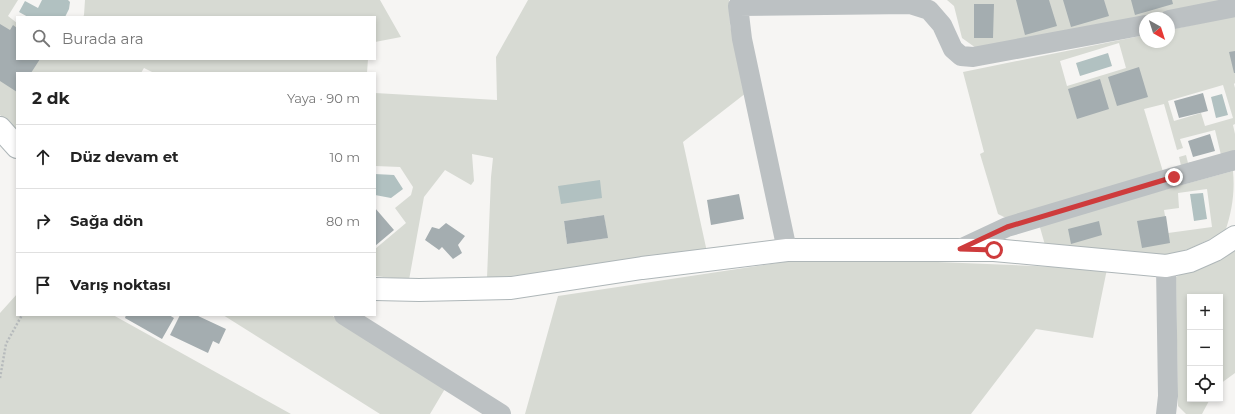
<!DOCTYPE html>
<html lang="tr">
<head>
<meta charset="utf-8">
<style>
  :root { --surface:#fff; --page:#f6f6f6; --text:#222; --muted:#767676; --line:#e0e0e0 }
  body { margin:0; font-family:Montserrat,sans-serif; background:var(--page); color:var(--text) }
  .controls { position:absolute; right:12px; bottom:12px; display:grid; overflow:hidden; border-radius:0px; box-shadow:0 2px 6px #0003 }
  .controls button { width:36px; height:36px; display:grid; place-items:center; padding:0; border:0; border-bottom:1px solid var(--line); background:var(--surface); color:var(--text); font:20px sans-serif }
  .compass { position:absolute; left:1139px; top:12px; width:36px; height:36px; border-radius:50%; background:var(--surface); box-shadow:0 2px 6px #0003; rotate:141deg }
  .stop { position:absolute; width:12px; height:12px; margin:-9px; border:3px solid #ce3b3c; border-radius:50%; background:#fff }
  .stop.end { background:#ce3b3c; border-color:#fff; box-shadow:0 1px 4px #0008 }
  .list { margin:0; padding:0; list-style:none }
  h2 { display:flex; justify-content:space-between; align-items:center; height:52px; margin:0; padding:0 16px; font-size:17px }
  h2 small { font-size:13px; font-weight:400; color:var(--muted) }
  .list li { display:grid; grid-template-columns:26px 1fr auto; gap:12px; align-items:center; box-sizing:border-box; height:64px; padding:0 16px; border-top:1px solid var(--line) }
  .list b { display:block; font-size:15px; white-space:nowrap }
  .list em { font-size:13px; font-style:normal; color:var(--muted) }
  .icon { flex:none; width:22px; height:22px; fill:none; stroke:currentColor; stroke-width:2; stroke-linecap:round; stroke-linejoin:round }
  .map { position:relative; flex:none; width:1235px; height:414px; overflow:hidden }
  .search { position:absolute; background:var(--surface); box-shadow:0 2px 6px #0003; left:16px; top:16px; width:360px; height:44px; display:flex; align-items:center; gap:10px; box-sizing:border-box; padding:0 14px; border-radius:0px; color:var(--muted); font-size:15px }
  .panel { position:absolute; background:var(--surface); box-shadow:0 2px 6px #0003; left:16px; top:72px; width:360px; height:244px; border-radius:0px }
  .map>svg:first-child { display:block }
  .green { fill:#d7dad3; fill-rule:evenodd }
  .water { fill:#b1c1c1 }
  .building { fill:#a4adb0 }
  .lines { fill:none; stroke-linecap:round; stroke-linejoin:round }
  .secondary-casing { stroke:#aeb6b8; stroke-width:24 }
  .path { stroke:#b6babc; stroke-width:2.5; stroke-dasharray:2 2; stroke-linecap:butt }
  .street { stroke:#bcc1c3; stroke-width:20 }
  .secondary { stroke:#fff; stroke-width:22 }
  .route { stroke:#ce3b3c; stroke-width:5 }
</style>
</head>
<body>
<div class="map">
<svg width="1235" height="414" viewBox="0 0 1235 414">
  <rect width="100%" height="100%" fill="#f6f5f3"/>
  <path class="green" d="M0,0H18L8,16L17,23V59H368L367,73H154L144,68L141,73H17V133L0,115Z
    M85,0H380L401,37L375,42V17H83L84,15Z
    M528,0H729L730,25L746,93L683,142L707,252L561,272L487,278L491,177L493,158L472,154L474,181L471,185L445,170L424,197L409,280L375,276V249L406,223L395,208L411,195L413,187L400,167L375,166V93L497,100L496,57ZM604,215L607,238L567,244L564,221Z
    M947,0H1228L976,48L962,38L954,6Z
    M1235,16V83L1234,84L1235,88V124L1233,125L1235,134V154L1182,170L1179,157L1186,155L1188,163L1221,155L1215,130L1180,139L1183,148L1177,150L1164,104L1144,109L1164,175L1010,220L998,214L980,154L984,152L963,72L1145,35V42H1169V30ZM1119,43L1126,68L1067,86L1060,61ZM1223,85L1233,118L1205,126L1201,113L1174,121L1168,101Z
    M1233,171C1235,192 1232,212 1225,232L1191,248L1168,256L1045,245L1039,224ZM1207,189L1212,227L1168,233L1164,210L1179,208L1178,193Z
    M1235,250V373L1220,384V297H1190V399H1210L1202,414H1186L1178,406L1176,277L1189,269L1217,262Z
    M864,259L1107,269L1093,338L1036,329L971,414H525L558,296L784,262Z
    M17,294V315H113L291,414H0V313Z
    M223,315H331L446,387L430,414H380Z"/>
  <path class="water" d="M42,0H68L70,2L69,9L65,17H28L19,12L25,1L38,8Z
    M1108,53L1112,66L1080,76L1076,63Z
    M1222,94L1228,115L1216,118L1211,97Z
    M375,174L394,175L403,189L391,198L375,195Z
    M600,180L602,198L561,204L558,186Z
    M1203,193L1207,219L1194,221L1190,194Z"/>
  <path class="building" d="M1016,0H1049L1057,26L1025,35Z
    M1063,0H1104L1109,16L1071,27Z
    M1131,0H1172L1173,4L1135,15Z
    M974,4H994L993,38H974Z
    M0,24L10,30L13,25L17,28V59H40L31,73H17V92L0,81Z
    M1235,51V73H1234L1229,52Z
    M1139,67L1148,97L1117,106L1108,77Z
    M1100,79L1109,109L1077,119L1068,89Z
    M1203,93L1208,111L1179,118L1174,101Z
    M1210,134L1215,151L1193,157L1188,141Z
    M739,194L744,219L711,225L707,200Z
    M375,208L394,230L375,246Z
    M604,215L608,238L567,244L564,221Z
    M1166,216L1170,243L1142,248L1137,221Z
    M1099,221L1102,235L1071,244L1068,229Z
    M446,223L465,236L458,245L462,253L453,259L442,247L439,250L425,240L432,227L439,229Z
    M126,315H169L174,318L162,339L125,318Z
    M180,315H196L226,329L219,344L213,341L208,353L170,335Z"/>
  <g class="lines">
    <g class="secondary-casing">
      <path id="secondary" d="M0,128L17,147
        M375,289L419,290L511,288L642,268L787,250H994L1166,266L1190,261L1215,250L1235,237"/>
    </g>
    <path class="path" d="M0,378L6,344L22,315"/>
    <path class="street" d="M1169,20L1235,7
      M960,249L1007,227L1174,177L1235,160
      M787,250L742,39L738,6L910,4L929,10L942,25L953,49L961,56L973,57L1145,25
      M1166,266L1168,396L1166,414
      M344,315L501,414"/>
    <use href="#secondary" class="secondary"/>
  </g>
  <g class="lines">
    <path class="route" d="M994,250L960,249L1007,227L1174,177"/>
  </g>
</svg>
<div class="controls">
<button>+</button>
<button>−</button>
<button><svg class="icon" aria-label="locate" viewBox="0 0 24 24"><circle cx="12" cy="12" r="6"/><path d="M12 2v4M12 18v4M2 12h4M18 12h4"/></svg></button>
</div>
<svg class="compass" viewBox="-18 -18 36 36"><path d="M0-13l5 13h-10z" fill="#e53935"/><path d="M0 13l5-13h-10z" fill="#767676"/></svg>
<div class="stop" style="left:994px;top:250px"></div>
<div class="stop end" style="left:1174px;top:177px"></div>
<div class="search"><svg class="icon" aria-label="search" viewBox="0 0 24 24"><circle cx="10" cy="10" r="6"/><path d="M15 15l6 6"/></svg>Burada ara</div>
<section class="panel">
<h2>2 dk<small>Yaya · 90 m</small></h2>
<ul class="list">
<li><svg class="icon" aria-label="ahead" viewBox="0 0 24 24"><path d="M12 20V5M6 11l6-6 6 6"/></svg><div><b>Düz devam et</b></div><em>10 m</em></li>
<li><svg class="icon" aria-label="right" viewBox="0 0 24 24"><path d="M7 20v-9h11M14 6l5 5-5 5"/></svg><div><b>Sağa dön</b></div><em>80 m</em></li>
<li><svg class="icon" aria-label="arrive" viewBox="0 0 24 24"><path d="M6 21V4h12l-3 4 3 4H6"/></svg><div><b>Varış noktası</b></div></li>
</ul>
</section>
</div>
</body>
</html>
